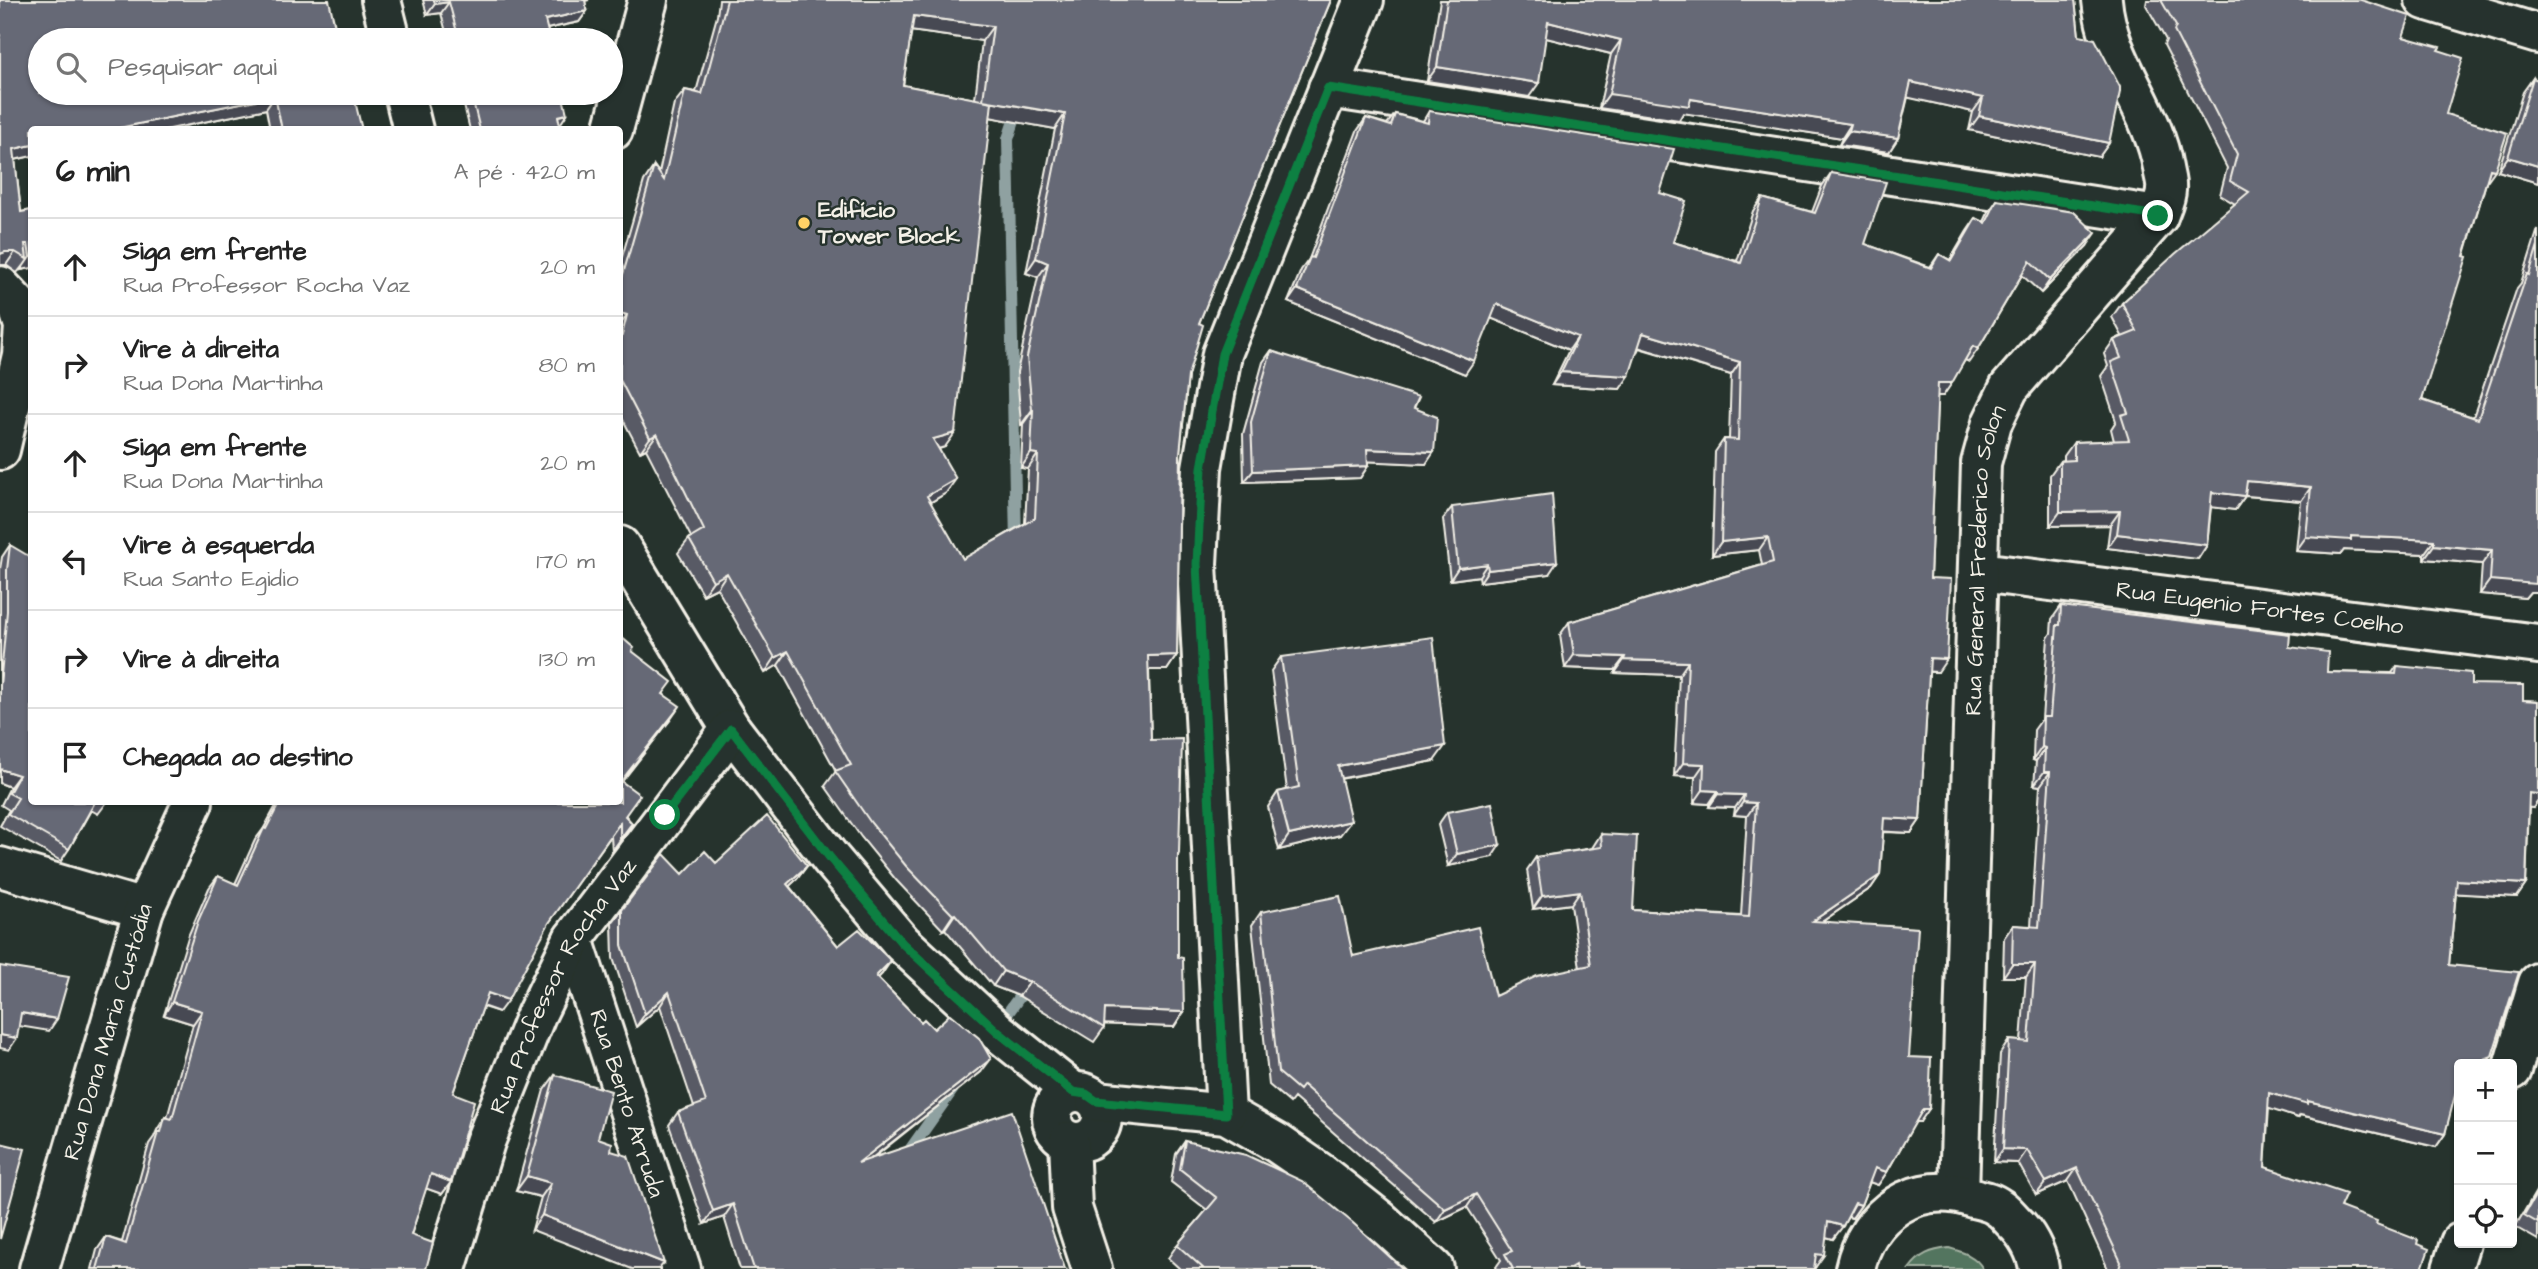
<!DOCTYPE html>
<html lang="pt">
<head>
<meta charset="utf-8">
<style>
  :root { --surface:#fff; --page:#f6f6f6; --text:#222; --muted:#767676; --line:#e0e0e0 }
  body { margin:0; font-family:"Architects Daughter",sans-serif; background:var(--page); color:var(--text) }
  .controls { position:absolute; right:21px; bottom:21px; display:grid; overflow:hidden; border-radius:7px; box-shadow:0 2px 5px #0004 }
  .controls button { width:63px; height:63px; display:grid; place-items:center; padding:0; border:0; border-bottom:2px solid var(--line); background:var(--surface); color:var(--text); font:35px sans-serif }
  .stop { position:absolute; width:21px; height:21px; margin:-16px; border:5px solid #0b8043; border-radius:50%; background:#fff }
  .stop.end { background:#0b8043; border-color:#fff; box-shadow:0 2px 7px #0008 }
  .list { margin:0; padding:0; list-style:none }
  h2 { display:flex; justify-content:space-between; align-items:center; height:91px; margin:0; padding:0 28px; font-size:30px }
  h2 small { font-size:23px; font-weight:400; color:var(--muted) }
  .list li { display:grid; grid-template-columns:46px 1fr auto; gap:21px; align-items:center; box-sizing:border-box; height:98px; padding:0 28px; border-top:2px solid var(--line) }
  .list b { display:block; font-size:26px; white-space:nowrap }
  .list p { margin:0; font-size:23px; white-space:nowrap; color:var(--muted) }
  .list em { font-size:23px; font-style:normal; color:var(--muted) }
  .icon { flex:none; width:38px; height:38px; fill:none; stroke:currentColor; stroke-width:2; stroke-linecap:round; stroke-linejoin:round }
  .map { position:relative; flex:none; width:2538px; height:1269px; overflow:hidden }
  .search { position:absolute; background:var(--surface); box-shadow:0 2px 5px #0004; left:28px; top:28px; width:595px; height:77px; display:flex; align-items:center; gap:18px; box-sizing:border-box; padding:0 24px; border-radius:38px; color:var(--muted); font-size:26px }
  .panel { position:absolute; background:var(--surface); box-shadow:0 2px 5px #0004; left:28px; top:126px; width:595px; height:679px; border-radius:7px }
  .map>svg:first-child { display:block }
  .green { fill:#53745e; stroke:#a4b2a3; stroke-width:2 }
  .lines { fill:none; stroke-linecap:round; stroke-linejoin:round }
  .stream { stroke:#8fa1a1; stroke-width:12 }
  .minor-casing { stroke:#f4f1e8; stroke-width:44 }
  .minor { stroke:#26332d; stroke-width:38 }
  .wall { fill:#585a65; stroke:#f4f1e8; stroke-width:2; fill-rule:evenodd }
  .shaded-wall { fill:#474a53; stroke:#f4f1e8; stroke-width:2 }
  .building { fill:#666976; stroke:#f4f1e8; stroke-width:2; fill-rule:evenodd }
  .route { stroke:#0b8043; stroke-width:9 }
  .poi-dot { fill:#ffd166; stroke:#26332d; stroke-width:2.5 }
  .labels { text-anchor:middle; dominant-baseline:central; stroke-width:5; stroke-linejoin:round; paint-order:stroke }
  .poi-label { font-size:23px; font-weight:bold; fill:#f4f1e8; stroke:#26332d; text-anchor:start }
  .street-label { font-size:23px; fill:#f4f1e8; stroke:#26332d }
</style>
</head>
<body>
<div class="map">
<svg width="2538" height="1269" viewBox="0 0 2538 1269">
  <rect width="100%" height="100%" fill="#26332d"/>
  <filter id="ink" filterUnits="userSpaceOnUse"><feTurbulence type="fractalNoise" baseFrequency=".0143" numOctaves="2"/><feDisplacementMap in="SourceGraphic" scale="14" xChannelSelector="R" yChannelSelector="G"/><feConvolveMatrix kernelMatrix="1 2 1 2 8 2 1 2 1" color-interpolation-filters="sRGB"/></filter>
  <g filter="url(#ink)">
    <path class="green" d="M1949,1248C1963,1252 1976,1256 1983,1269H1909C1920,1254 1931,1250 1949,1248Z"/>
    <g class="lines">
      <path class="stream" d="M1016,545L1008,139L1019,106
        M974,1060L1025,989V983
        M905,1157L953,1089"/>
      <g class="minor-casing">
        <g id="minor">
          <path d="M381,0L391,40"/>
          <path d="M2425,0L2538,34"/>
          <path d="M1328,88L2158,216"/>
          <path d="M404,93L413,130"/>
          <path d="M613,130L648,0"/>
          <path d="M0,286L17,304L24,326L22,355L0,450"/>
          <path d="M620,546L731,729L831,859L902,943L998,1032L1073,1092"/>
          <path id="s1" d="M1980,572L2538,644"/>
          <path d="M0,867L144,909"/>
          <path id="s2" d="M573,939L681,1269"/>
          <path d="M2512,1070L2538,983"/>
          <circle cx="1077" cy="1117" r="25"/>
          <path d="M1096,1101L1226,1114L1277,1143L1319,1172L1381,1221L1434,1269"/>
          <path d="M1226,1114L1197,564L1202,468L1222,354L1364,0"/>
          <path d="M1069,1141L1072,1208L1092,1269"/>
          <path id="s3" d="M1959,1193L1981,463L1992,423L2009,388L2158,216C2161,208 2166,198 2166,190C2167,183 2164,175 2163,168C2153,108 2107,62 2102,0"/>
          <path id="s4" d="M39,1269L144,909L193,802"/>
          <path id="s5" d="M446,1269L485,1142L536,1015L573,939L731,729"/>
          <path d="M1855,1269C1867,1213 1917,1179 1973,1198C1981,1200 1992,1202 1998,1207C2004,1210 2009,1217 2014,1222C2026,1233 2037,1252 2039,1269"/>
          <path d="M2452,1269L2460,1243"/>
        </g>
      </g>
      <use href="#minor" class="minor"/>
    </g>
    <path class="wall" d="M0,0L350,93L351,101L362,130H270L266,109L165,130H32V156L15,160L21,212L32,210V268L21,270V268L17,273L6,265Z
      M423,0H589L585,1L587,11L579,22L547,29L550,40H448L441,13L427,15Z
      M719,0H1331L1199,323L1188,376L1180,453L1177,655L1167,670H1149L1151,740L1179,853L1178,856L1174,1027L1104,1024V1028L1094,1042L1019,996L993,986L945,929L943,930L896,880L861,837L825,786L836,771L778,665L765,673L717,588L703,595L678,553L689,539L691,537L646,449L640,452L620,414V264L644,181L654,166L659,173L674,104L685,90L696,92L717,16ZM911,31L982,41L975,99L903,85ZM990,117L1055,129L1026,273L1038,277L1017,372L1021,425L1023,424L1021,468L1028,469L1025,523L963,559L930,503L946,493L939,449L945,447Z
      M1440,0H2075L2079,36L2109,143L2099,157L1969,130L1973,112L1908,97L1898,138L1889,152L1839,145L1842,138L1705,116L1683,113L1679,120L1599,108L1611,54L1546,38L1529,97L1427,81Z
      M2147,0H2361L2403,37L2438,50L2446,114L2486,183L2422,400L2473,417L2517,288L2521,283L2538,229V592H2530L2525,598L2480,594L2482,564L2424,559V554L2344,550L2341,554L2296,551L2301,501L2245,496L2235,510L2211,507L2207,545L2198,559L2107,548L2110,525L2050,526V475L2060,461L2064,460V456L2074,442L2114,441L2111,429L2116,421L2101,376L2108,366L2104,354L2114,340L2122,336L2112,317L2122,303L2235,204L2220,195L2227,168L2164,45L2166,40L2146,5Z
      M2533,78L2538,183L2498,171L2523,92Z
      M461,93H562L560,124L561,130H470Z
      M1429,111L1660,193L1673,242L1737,261L1753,211L1762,198L1812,212L1822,186L1831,173L1865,244L1930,267L1939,254L1950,260L1967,231L1976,218L1984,222L1988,213L1997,200L2087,246L2041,293L2022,275L1978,349L1969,362L1965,360L1943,396H1937L1930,578L1938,672H1929L1920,820L1911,833L1883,832L1880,875L1871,888L1822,922L1909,1057L1920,1122H1915L1887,1172L1878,1185L1870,1182L1861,1205L1852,1218L1848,1217L1833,1239L1826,1237L1815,1268L1814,1269H1497L1496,1267L1501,1260L1467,1207L1436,1222L1294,1098L1290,1103L1269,1085L1252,925L1261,912L1353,956L1495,996L1580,968L1571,904L1533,909L1527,870L1536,857L1592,848L1601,834L1633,910L1741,916L1747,816L1734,815L1735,808L1709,807V804L1694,803L1695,777L1674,776L1679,675L1615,673V670L1565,668L1560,635L1569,622L1762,565L1759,550L1712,555L1715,452L1724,439H1729L1731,375L1639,348L1620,389L1552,385L1569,350L1491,318L1465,374L1288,302L1301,270L1309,259L1357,131L1366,118L1387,124L1395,114L1423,121Z
      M1271,351L1414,408L1426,464L1368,461V466L1360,478L1244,482L1243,434L1263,362Z
      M1452,507L1549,574L1480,582L1479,576L1450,580L1443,519Z
      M10,545L32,802H107L98,814L91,810L69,849L61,861L0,826L9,810L1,805L10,787L0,783V569L2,557Z
      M2061,606L2289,647L2327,672L2392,673L2397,666L2471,684L2523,700L2538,701V801L2533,808L2529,807L2526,884L2517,897L2456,893L2449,965L2492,1056L2486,1064H2459L2445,1134L2436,1147L2300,1115L2298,1118L2269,1108L2265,1167L2340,1207L2417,1244L2422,1269H2108L2068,1181L2036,1195L2018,1163L1994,1162L2000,1054L2009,1040L2021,1041L2026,977H2003L2004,938L2013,925L2031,926L2040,786L2034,785L2036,761L2033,760L2034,730L2042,719L2048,638L2051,633L2052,619Z
      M632,651L664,694L671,719L622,781L626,816L632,823L612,851L611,836L548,924L499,1012L483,1007L453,1093L451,1182L442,1194L426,1188L411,1235L426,1269H92L97,1250L106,1237L122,1242L149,1144L154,1137L157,1130L165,1117L167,1118L193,1024L164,1015L189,934L209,888L218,876L235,884L255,840L264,828L278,802H620Z
      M1281,657L1434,761L1340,779V835L1279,850L1268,807L1278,792L1287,790L1271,671Z
      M1447,812L1492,857L1448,866L1438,825Z
      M716,863L807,866L797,879L789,886L838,946L882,974L878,978L921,1022L934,1029L981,1072L872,1159L1065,1269H740L724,1217L704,1224L669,1125L678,1112L694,1107L660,1006L636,1027L613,958L612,923L622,910Z
      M555,1075L598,1138L611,1151L532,1230L541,1197L516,1191L544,1090Z
      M1185,1141L1403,1269H1180L1168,1258L1177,1245L1207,1210L1171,1182L1176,1154Z
      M2538,1188V1240L2515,1227Z"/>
    <path class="shaded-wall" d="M449,2L441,13L427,15L435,4Z
      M587,11L579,22L537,31L545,20Z
      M914,16L993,26L982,41L903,30Z
      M1548,22L1621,40L1611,54L1538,36Z
      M1437,67L1539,83L1529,97L1427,81Z
      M1911,82L1983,98L1973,112L1901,96Z
      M1609,94L1691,99L1851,124L1842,138L1683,113L1679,120L1599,108Z
      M275,96L266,109L165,130H109Z
      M983,100L1065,114L1055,129L973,114Z
      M567,114L559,126L558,116Z
      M1979,116L2109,143L2099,157L1969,130Z
      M1849,131L1898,138L1889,152L1839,145Z
      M32,145V156L5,162L14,149Z
      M2508,157L2538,166V183L2498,171Z
      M2490,169L2495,170L2485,184Z
      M2096,233L2087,246L2041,293L2050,280Z
      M5,252H15L6,265H0V254Z
      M30,257H32V268L21,270Z
      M1036,258L1048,263L1038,277L1026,273Z
      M1297,289L1474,361L1465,374L1288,302Z
      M1497,304L1578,337L1569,350L1488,317Z
      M620,313L627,315L620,325Z
      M1643,333L1740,362L1731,375L1634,346Z
      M1561,372L1629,376L1620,389L1552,385Z
      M1938,383H1952L1943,396H1929Z
      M1032,410H1033L1023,424L1021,425Z
      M955,433L945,447L923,453L933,439Z
      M657,434L646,449L640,452L650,438Z
      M1367,449L1434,452L1426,464L1359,461Z
      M1031,453L1038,454L1028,469L1021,468Z
      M1368,466L1360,478L1244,482L1253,471Z
      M956,479L946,493L916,511L927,496Z
      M2247,481L2311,487L2301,501L2237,495Z
      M2212,492L2245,496L2235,510L2202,506Z
      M2120,511L2110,525L2050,526L2060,512Z
      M2117,534L2207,545L2198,559L2107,548Z
      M2351,536L2434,540L2424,554L2344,550L2341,554L2296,551L2306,537Z
      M1768,537L1759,550L1712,555L1721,542Z
      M2434,545L2492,550L2482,564L2424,559Z
      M1557,562L1549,574L1480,582L1488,570Z
      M1487,564L1479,576L1450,580L1458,568Z
      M727,573L717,588L703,595L713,581Z
      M2538,578V592H2530L2525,598L2480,594L2490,580Z
      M788,651L778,665L765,673L775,658Z
      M1177,655L1167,670H1138L1148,656Z
      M1574,655L1625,657L1615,670L1565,668Z
      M1930,658L1947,659L1938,672L1920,671Z
      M1624,660L1688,662L1679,675L1615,673Z
      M680,706L671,719L620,784V783Z
      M1445,746L1434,761L1327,781L1338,766Z
      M2042,747L2045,748L2036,761L2033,760Z
      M1683,763L1704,764L1695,777L1674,776Z
      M0,769L19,775L10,787L0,783Z
      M2044,772H2050L2040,786L2034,785Z
      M1703,790L1718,791L1709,804L1694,803Z
      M2529,793L2538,794V801L2533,808L2520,807Z
      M1718,794L1744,795L1735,808L1709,807Z
      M1743,802L1756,803L1747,816L1734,815Z
      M1884,818L1920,820L1911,833L1875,831Z
      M1351,821L1340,835L1279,850L1289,835Z
      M1500,845L1492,857L1448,866L1457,854Z
      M807,866L797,879L778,897L787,884Z
      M1880,875L1871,888L1804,934L1813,921Z
      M2457,880L2526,884L2517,897L2448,893Z
      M1580,891L1571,904L1533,909L1542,896Z
      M955,914L945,929L943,930L953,915Z
      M891,961L882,974L867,989L876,976Z
      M2012,964H2035L2026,977H2003Z
      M1003,971L1030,982L1019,996L993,986Z
      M669,992L660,1006L636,1027L645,1014Z
      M488,993L508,1000L499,1012L479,1005Z
      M172,1002L202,1011L193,1024L164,1015Z
      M1105,1009L1184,1012L1174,1027L1098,1024Z
      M21,1013L57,1019L49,1031L13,1025Z
      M0,1035L17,1038L9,1050L0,1048Z
      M2492,1056L2486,1064H2473Z
      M991,1059L981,1072L849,1176L858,1163Z
      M2269,1093L2308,1101L2445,1134L2436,1147L2300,1115L2298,1118L2260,1106Z
      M1923,1109H1929L1920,1122H1914Z
      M2003,1149L2027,1150L2018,1163L1994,1162Z
      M1875,1168L1887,1172L1878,1185L1866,1181Z
      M2077,1168L2068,1181L2036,1195L2046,1182Z
      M431,1174L451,1182L442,1194L422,1187Z
      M527,1176L551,1183L541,1197L516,1191Z
      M1476,1194L1467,1207L1436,1222L1445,1209Z
      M1855,1203L1861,1205L1852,1218L1846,1216Z
      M733,1204L724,1217L704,1224L713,1211Z
      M542,1215L664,1263L659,1269H632L532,1230Z
      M1828,1222L1843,1226L1833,1239L1819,1235Z
      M1816,1254L1824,1255L1815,1268L1807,1267Z"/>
    <path class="building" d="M0,0H329L338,40H40V93H350L351,101H355L362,130H282L275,96L109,130H32V145L14,149L21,212L32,210V257H30L28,244H25L27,259L15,252H5L0,254Z
      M434,0H585L587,11L545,20L550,40H459L449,2L435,4Z
      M727,0H1331L1199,323L1203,325L1188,376L1180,453L1177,655L1148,656L1151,740L1182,739L1179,853L1178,854V957L1183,958L1184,1012L1105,1009L1104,1028L1030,982L1003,971L955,914L953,915L906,866L871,823L835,771L851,765L788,651L775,658L727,573L713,581L689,539L704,530L657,434L650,438L620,380V343L627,315L620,313V285L654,166L664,180L685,90L702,94ZM914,16L993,26L983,100L1065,114L1036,258L1048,263L1027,357L1032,410H1033L1031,453L1038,454L1035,518L963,559L927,496L956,479L933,439L955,433L992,102L903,85Z
      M1447,0H2075L2079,36L2095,39L2120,87V92L2109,143L1979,116L1983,98L1911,82L1898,138L1849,131L1851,124L1715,103L1691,99L1689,106L1609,94L1621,40L1548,22L1539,83L1437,67Z
      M2161,0H2361L2410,16L2403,37L2440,47L2438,50L2463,58L2446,114L2507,133L2495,170L2490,169L2464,256L2467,257L2422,400L2478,419L2527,274L2529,275L2538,245V578L2535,577V584L2490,580L2492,550L2434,545V540L2351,536V540L2306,537L2311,487L2247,481L2245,496L2212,492L2207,545L2117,534L2120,511L2060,512V461L2074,460V442L2129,440L2121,415L2128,413L2111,362L2121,358L2114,340L2137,331L2122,303L2175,254L2249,192L2230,181L2237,154L2174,31L2176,26Z
      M2533,78L2538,80V166L2508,157Z
      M471,93H562L567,114L558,116L561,130H480Z
      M1429,111L1674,149L1660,193L1686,201L1673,242L1741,263L1762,198L1815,213L1831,173L1886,182L1865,244L1931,268L1939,254L1951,261L1976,218L1986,223L1997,200L2074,212L2096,233L2050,280L2030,261L1978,349L1973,346L1952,383H1938L1930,578L1951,579L1947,659L1930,658L1920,820L1884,818L1880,875L1813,921L1918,928L1909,1057L1931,1058L1929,1109H1923L1887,1172L1875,1168L1861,1205L1855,1203L1843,1226L1828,1222L1824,1255L1816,1254L1814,1269H1576L1575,1265L1568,1269H1513L1505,1254L1512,1251L1476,1194L1445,1209L1303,1085L1299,1090L1278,1072L1261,912L1340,896L1353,956L1478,927L1495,996L1537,976L1591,965L1580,891L1542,896L1536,857L1602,847L1601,834L1637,836L1633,910L1749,917L1756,803L1743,802L1744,795L1718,794V791L1703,790L1704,764L1683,763L1688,662L1624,660L1625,657L1574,655L1569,622L1773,562L1768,537L1721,542L1724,439L1738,440L1740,362L1643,333L1629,376L1561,372L1578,337L1497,304L1474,361L1297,289L1310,257L1313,258L1366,118L1391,126L1395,114L1428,123Z
      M1271,351L1419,397L1414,408L1437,417L1434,452L1367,449L1368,466L1253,471L1251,422Z
      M1552,494L1557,562L1488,570L1487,564L1458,568L1452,507Z
      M10,545L32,558V802H95L69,849L8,814L18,798L9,793L19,775L0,769V686L7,611V570Z
      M2061,606L2290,634L2289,647L2328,652L2327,672L2396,674L2397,666L2471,673V684L2523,685V700L2538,701V794L2529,793L2526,884L2457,880L2449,965L2519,972L2492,1056L2473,1064H2459V1080L2445,1134L2308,1101V1104L2269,1093L2265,1167L2346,1194L2340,1207L2377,1221L2376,1224L2418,1240L2417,1244L2429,1249L2422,1269H2119L2121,1262L2077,1168L2046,1182L2027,1150L2003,1149L2009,1040L2029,1042L2035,964H2012L2013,925L2039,927L2050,772H2044L2045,748L2042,747L2043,717H2050L2057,625H2060Z
      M620,636L634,648L632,651L672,682L663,694L680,706L621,781L640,795L625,816L632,823L620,839V823L549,923L508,1000L488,993L453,1093L474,1101L451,1182L431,1174L411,1235L433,1243L426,1269H97L106,1237L126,1244L158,1132H161L165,1117L172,1119L202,1011L172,1002L198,921L218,876L238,885L264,828L266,829L280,802H620Z
      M1433,637L1445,746L1338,766L1351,821L1289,835L1278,792L1299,787L1281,657Z
      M1492,803L1500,845L1457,854L1447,812Z
      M767,816L807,866L787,884L838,946L859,929L891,961L876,976L921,1022L924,1019L934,1029L950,1014L979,1038L991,1059L858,1163L1012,1111L1065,1269H754L733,1204L713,1211L678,1112L706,1102L669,992L645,1014L622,945V910L664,854L683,874L705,851L716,863Z
      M0,966L69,977L57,1019L21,1013L17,1038L0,1035Z
      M555,1075L611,1091L598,1138L612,1143L611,1151L628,1156L664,1263L542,1215L551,1183L527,1176Z
      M1185,1141L1246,1155L1302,1181L1353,1223L1403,1269H1204L1177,1245L1217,1198L1180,1169Z
      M0,1143L25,1149L0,1239Z
      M2538,1191V1223L2524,1215Z"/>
  </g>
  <g class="lines" filter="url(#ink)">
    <path class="route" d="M665,815L731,729L831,859L902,943L998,1032L1073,1092L1086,1094L1096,1101L1226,1114L1197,564L1202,468L1222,354L1328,88L2158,216"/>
  </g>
  <circle class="poi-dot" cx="804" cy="223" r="7"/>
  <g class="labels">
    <g class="poi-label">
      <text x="818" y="210">Edifício<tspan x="818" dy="26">Tower Block</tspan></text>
    </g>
    <g class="street-label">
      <text stroke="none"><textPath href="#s3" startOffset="634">Rua General Frederico Solon</textPath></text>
      <text stroke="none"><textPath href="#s1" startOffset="282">Rua Eugenio Fortes Coelho</textPath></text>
      <text stroke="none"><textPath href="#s5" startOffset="308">Rua Professor Rocha Vaz</textPath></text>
      <text stroke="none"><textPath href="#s4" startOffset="247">Rua Dona Maria Custódia</textPath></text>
      <text stroke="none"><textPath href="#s2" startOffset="173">Rua Bento Arruda</textPath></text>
    </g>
  </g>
</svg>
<div class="controls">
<button>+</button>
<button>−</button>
<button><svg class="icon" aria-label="locate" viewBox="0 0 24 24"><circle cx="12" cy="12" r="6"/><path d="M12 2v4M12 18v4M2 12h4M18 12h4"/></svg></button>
</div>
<div class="stop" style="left:665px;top:815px"></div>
<div class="stop end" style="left:2158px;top:216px"></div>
<div class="search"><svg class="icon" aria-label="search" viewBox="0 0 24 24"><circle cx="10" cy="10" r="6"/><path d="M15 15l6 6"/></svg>Pesquisar aqui</div>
<section class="panel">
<h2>6 min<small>A pé · 420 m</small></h2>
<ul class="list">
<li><svg class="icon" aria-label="ahead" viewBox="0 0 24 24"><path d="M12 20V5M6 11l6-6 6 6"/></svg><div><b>Siga em frente</b><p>Rua Professor Rocha Vaz</p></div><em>20 m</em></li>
<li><svg class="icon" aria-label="right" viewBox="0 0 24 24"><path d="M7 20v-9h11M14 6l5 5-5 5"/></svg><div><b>Vire à direita</b><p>Rua Dona Martinha</p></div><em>80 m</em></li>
<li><svg class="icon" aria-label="ahead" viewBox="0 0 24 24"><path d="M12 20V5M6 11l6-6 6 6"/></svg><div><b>Siga em frente</b><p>Rua Dona Martinha</p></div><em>20 m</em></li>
<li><svg class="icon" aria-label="left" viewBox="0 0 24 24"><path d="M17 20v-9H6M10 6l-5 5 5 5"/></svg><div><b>Vire à esquerda</b><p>Rua Santo Egidio</p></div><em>170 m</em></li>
<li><svg class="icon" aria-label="right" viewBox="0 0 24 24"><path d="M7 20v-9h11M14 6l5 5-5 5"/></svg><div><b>Vire à direita</b></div><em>130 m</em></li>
<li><svg class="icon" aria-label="arrive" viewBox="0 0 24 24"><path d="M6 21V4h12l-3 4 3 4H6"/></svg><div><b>Chegada ao destino</b></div></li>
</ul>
</section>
</div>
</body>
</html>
